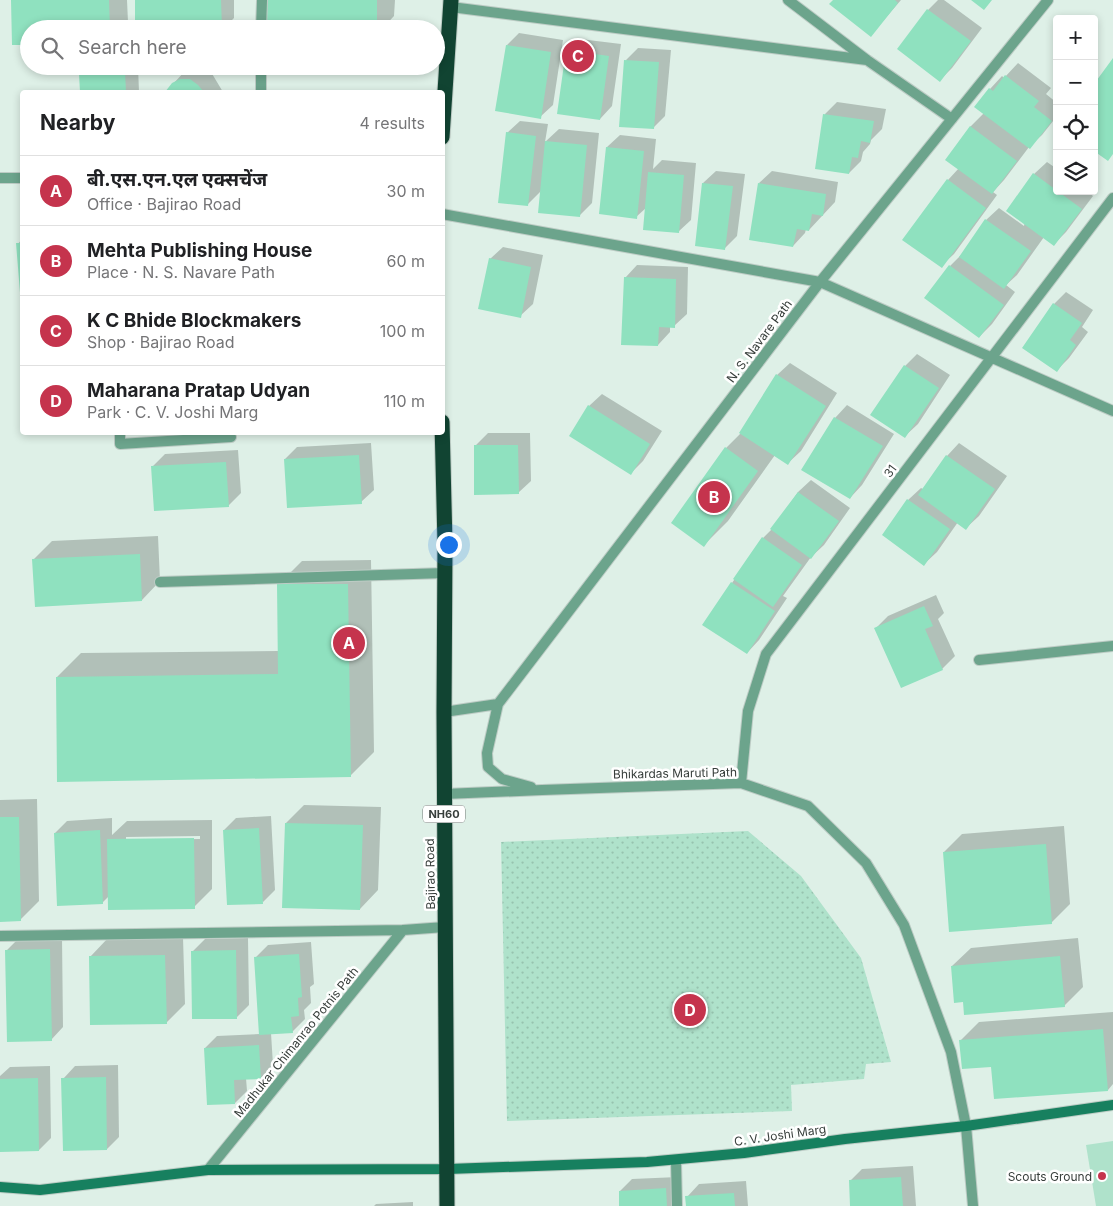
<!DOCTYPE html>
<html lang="en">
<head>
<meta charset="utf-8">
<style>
  :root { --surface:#fff; --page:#f6f6f6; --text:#202124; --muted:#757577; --line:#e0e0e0; --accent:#c5344d }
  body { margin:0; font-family:Inter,"Noto Sans Devanagari",sans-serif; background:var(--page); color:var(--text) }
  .controls { position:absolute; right:15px; top:15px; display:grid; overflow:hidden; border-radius:5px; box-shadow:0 2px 8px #0003 }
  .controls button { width:45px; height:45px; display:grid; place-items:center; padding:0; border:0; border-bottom:1px solid var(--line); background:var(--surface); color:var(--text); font:25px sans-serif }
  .you { position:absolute; left:448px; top:544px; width:18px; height:18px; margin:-12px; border:4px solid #fff; border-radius:50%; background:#1a73e8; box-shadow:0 0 0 8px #1a73e833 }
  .badge { display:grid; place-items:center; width:32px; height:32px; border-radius:50%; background:var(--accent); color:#fff; font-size:16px; font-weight:700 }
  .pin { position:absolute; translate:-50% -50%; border:2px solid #fff; box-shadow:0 1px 5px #0006 }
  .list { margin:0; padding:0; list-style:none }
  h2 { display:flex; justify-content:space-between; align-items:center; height:65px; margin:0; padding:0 20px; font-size:21px }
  h2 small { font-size:16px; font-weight:400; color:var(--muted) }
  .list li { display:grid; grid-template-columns:32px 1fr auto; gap:15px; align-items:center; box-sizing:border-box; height:70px; padding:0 20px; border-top:1px solid var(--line) }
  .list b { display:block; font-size:19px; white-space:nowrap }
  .list p { margin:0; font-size:16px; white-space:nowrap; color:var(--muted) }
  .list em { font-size:16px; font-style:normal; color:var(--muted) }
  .icon { flex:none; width:28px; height:28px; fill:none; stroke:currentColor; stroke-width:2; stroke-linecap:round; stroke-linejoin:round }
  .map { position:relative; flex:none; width:1113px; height:1206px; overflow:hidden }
  .search { position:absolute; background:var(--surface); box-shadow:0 2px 8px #0003; left:20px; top:20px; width:425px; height:55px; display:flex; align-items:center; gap:12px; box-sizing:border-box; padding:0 18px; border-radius:28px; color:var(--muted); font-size:19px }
  .panel { position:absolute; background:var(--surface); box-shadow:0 2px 8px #0003; left:20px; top:90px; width:425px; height:345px; border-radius:5px }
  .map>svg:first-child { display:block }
  .park { fill:url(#park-dots) }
  .pitch { fill:#afe2cb }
  .shadow { fill:#0003; fill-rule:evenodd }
  .building { fill:#8fe1bf }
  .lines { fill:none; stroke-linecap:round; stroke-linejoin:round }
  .lane-casing { stroke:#bdccc5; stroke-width:12 }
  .street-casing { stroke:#bdccc5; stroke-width:12 }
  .secondary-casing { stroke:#bdccc5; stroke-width:12 }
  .highway-casing { stroke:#bdccc5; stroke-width:17 }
  .lane { stroke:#6ca48c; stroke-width:10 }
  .street { stroke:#6ca48c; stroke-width:10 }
  .secondary { stroke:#17805f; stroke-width:10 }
  .highway { stroke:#114432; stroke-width:15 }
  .poi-dot { fill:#c5344d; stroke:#fff; stroke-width:2 }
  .labels { text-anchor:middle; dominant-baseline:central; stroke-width:5; stroke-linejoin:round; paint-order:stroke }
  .shield { fill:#fff; stroke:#737876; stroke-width:1 }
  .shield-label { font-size:11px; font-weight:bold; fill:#373e3b }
  .street-label { font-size:12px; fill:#373e3b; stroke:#fff }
  .poi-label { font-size:12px; fill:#373e3b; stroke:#fff; text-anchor:end }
</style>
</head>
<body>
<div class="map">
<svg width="1113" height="1206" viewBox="0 0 1113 1206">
  <defs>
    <pattern id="park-dots" width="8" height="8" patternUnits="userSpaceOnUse" patternTransform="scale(1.25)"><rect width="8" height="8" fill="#afe2cb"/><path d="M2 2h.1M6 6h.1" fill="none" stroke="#97c3af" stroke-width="1.8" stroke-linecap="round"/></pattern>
  </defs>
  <rect width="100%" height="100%" fill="#def0e7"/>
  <path class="park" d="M748,831L801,876L861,958L891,1062L866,1064L864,1079L791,1085L792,1111L507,1121L501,842Z"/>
  <path class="pitch" d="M1113,1141V1206H1096L1086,1145Z"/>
  <path class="shadow" d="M12,0H127L128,22L121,29H29Z
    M136,0H234V18L223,29H136Z
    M263,0H395L394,16L382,29H262Z
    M834,0H901L871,35Z
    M938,0H944L982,28L952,68L940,80L899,49L928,10Z
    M519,33L563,40L553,105L540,117L507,45Z
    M580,39L621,44L612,106L600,119L567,51Z
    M638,48L671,50L665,116L653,128L626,60Z
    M1018,63L1051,88L1046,94L1057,103V116L1042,135L1029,147L1004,180L993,192L997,195L954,254L941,266L948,180L959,168L970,127L984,113L990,89L1002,76L1004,78Z
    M89,66H138L139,92H82L81,74Z
    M193,67H203L211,72L223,92H167L173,84L185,71Z
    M837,102L886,109L882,129L871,140L870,144L863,152L861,161L849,173L816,168L825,114Z
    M520,121L548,124L545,142L559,129L599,133L592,203L579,216L541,191L527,205L507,133Z
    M620,135L656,139L653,169L662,160L696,163L691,220L678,232L646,208L636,217L607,147Z
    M1047,162L1057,169V191H1087L1093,196L1066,232L1054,244L1044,237L1017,275L1006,285L1015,292L992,324L979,337L950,266L962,254L986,220L999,208L1024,226L1034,174Z
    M716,171L745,174L737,236L725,248L703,183Z
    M772,171L838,182L835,202L809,230L806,229L805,233L793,246L759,183Z
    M22,239V307L18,244Z
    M503,247L543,255L533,304L520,316L490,259Z
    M637,265L688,267L687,314L674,326H670V332L658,345L625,278Z
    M1066,292L1093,310L1082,327L1088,332L1069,358L1057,370L1054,304Z
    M917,354L950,375L918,424L905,436V366Z
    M790,363L837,393L801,451L788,463L775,455L728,521L704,545L726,448L741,433L777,375Z
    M602,394L662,431L643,461L631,473L589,406Z
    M847,405L894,434L862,485L850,498L835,418Z
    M488,433H530L531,481L518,493L475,446Z
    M371,443L374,490L361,502L285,459L297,447Z
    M959,443L1007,476L979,516L966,528L958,522L937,552L924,564L908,500L921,488L923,489L947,456Z
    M238,450L241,493L228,506L153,466L165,454Z
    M811,480L850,508L824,545L811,557L783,596L787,598L759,640L747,653L732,583L763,538L774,527L798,492Z
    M158,536L160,581L142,600L33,560L52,541Z
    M371,560L374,752L350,776L57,677L81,653L279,651L278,585L302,561Z
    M936,595L944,613L938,619L955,656L942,669L876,628L888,616Z
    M37,799L39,901L20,920H0V800Z
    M304,805L381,807L378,890L360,909L286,823Z
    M271,816L275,890L263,902L224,830L236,818Z
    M112,818V835L127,821L212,820V889L194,907L109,896L102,903L55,833L67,821ZM200,836V839L126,840V837Z
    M1064,826L1070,904L1051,923L944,852L962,834Z
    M62,937L63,1027L51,1040L7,950L19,938Z
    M183,937L185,1004L166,1023L90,957L108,938Z
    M248,938L249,1005L237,1017L193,951L205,939Z
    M1078,938L1083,987L1064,1006L964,1001L952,966L971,948Z
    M311,942L314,984L310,987L311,1003L304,1010L305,1019L292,1032L271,1033L273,1065L261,1078H246L247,1091L235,1103L205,1048L217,1036L260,1034L255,958L268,945Z
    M1113,1012V1084L1108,1090L992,1066L960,1041L979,1022Z
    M118,1065L119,1137L107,1149L63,1079L75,1066Z
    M50,1066L51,1138L39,1150L0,1151V1076L10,1067Z
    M913,1166L916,1206H852L850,1181L862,1169Z
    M678,1177L679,1206H621L620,1191L632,1179Z
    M746,1181L748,1206H687V1197L699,1184Z
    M413,1202V1206H374L376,1204Z"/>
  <path class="building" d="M11,0H109L110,29H29V45H12Z
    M135,0H221L222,29H135Z
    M262,0H377V29H261Z
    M833,0H895L898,3L871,37L829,4Z
    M971,0H992L984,10Z
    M927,9L971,41L940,82L897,49Z
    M506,45L551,52L541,119L495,111Z
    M566,50L609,56L600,120L557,114Z
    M1113,58V154L1108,161L1094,151V84Z
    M624,60L659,62L654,129L619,127Z
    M125,71L126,92H80L79,74Z
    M1005,75L1039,101L1034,107L1052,121L1030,149L974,107L989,88L993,91Z
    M180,79H190L198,85L204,92H165L172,83Z
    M823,114L874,121L870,143L861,141L858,158L852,157L849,174L815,169Z
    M970,126L1017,161L992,194L945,160Z
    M506,132L536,136L528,206L498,203Z
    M545,141L587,145L580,217L538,213Z
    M606,147L644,151L637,219L599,214Z
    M648,172L684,175L679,233L643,230Z
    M1033,173L1082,209L1054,246L1006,211Z
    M947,179L986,208L942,268L902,240Z
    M702,183L733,186L725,250L695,246Z
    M758,183L826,194L823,216L812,214L809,231L797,229L793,247L749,240Z
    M985,219L1031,251L1004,289L959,257Z
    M16,243H22V305H21Z
    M489,258L531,267L521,318L478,309Z
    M949,265L1004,305L979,338L924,298Z
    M624,277L676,279L675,328L659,327L658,346L621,345Z
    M1053,303L1082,323L1070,340L1076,345L1057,372L1022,348Z
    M904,365L939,388L905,438L870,415Z
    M776,374L826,406L788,465L739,433Z
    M588,405L650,444L631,475L569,436Z
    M834,417L883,446L850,499L801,470Z
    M474,445H518L519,494L474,495Z
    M725,447L758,471L704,547L671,523Z
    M359,455L362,504L287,508L284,459Z
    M946,455L995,489L966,530L918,495Z
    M226,462L229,507L154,511L151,466Z
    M798,492L839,521L811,559L770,529Z
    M907,499L950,529L924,566L882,535Z
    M762,537L802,565L773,607L733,579Z
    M140,554L142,601L35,607L32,559Z
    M731,582L775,611L747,654L702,625Z
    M277,584H348L351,777L57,782L56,677L278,674Z
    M924,606L933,626L925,629L943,670L901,688L874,628Z
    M0,817H19L21,921L0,922Z
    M285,823L363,825L360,910L282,908Z
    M259,828L263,904L227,905L223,830Z
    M100,830L103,904L57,906L54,833Z
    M194,838L195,909L108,910L107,839Z
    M1046,844L1052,924L949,932L943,852Z
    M50,949L52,1041L7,1042L5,950Z
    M236,950L237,1019H192L191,951Z
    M299,954L302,997L298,998L299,1016L291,1017L293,1033L259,1035L254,957Z
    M165,955L167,1024L90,1025L89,956Z
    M1060,956L1065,1007L964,1015L963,1002L954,1003L951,966Z
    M1103,1029L1108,1091L994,1099L991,1067L962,1069L959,1040Z
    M259,1045L261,1079L234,1080L235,1104L207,1105L204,1048Z
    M106,1077L107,1150L63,1151L61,1078Z
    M38,1078L39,1151L0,1152V1079Z
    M901,1177L903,1206H850L849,1180Z
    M666,1188L667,1206H619V1191Z
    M734,1193L735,1206H686L685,1196Z"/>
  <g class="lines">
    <g class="lane-casing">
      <path id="lane" d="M160,582L445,573
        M676,1160L677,1206"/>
    </g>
    <g class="street-casing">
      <path id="street" d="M788,0L867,60L952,119
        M451,7L867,60
        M261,29L262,0
        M261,92V66
        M0,178H22
        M442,214L820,282L1113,411
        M120,432V444L231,437
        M979,660L1113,646
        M498,704L487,753L488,767L502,779L531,787
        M444,712L498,704L820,282L1048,0
        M741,783L748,711L766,654L1113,198
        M444,794L542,790L741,783L808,806L866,863L904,925L951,1052L966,1126L973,1206
        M0,936L403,930L445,927
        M208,1170L403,930"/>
    </g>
    <g class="secondary-casing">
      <path id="secondary" d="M0,1187L40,1190L208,1170L448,1169L647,1162L744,1153L845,1139L966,1126L1113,1105"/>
    </g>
    <g class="highway-casing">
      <path id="highway" d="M442,137L451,0
        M442,422L445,544L444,712L447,1206"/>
    </g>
    <use href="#lane" class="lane"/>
    <use href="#street" class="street"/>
    <use href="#secondary" class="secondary"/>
    <use href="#highway" class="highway"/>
  </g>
  <circle class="poi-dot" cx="1102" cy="1176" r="5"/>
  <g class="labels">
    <rect class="shield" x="423" y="805.5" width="42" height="17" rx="4"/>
    <g class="shield-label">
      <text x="444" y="814">NH60</text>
    </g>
    <g class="street-label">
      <text transform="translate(759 341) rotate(-53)">N. S. Navare Path</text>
      <text transform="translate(890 471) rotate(-53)">31</text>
      <text transform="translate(675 773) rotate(-1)">Bhikardas Maruti Path</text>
      <text transform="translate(430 874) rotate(-91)">Bajirao Road</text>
      <text transform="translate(296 1042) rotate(-51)">Madhukar Chimanrao Potnis Path</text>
      <text transform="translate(780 1135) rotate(-8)">C. V. Joshi Marg</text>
    </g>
    <g class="poi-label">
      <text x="1092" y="1176">Scouts Ground</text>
    </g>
  </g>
</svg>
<div class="controls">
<button>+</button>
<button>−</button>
<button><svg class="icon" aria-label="locate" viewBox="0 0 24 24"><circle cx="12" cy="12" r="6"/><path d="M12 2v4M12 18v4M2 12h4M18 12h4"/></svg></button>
<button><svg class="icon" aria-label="layers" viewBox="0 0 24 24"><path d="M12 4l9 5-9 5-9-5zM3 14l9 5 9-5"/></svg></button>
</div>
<div class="you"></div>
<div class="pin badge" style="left:349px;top:643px">A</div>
<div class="pin badge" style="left:714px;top:497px">B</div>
<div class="pin badge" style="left:578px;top:56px">C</div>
<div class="pin badge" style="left:690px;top:1010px">D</div>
<div class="search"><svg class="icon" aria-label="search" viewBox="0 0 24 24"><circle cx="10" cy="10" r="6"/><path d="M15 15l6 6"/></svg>Search here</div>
<section class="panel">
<h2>Nearby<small>4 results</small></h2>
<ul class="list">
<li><span class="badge">A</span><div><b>बी.एस.एन.एल एक्सचेंज</b><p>Office · Bajirao Road</p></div><em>30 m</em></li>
<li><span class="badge">B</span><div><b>Mehta Publishing House</b><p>Place · N. S. Navare Path</p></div><em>60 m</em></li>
<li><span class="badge">C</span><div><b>K C Bhide Blockmakers</b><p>Shop · Bajirao Road</p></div><em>100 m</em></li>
<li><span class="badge">D</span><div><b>Maharana Pratap Udyan</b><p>Park · C. V. Joshi Marg</p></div><em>110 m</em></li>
</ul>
</section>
</div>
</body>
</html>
